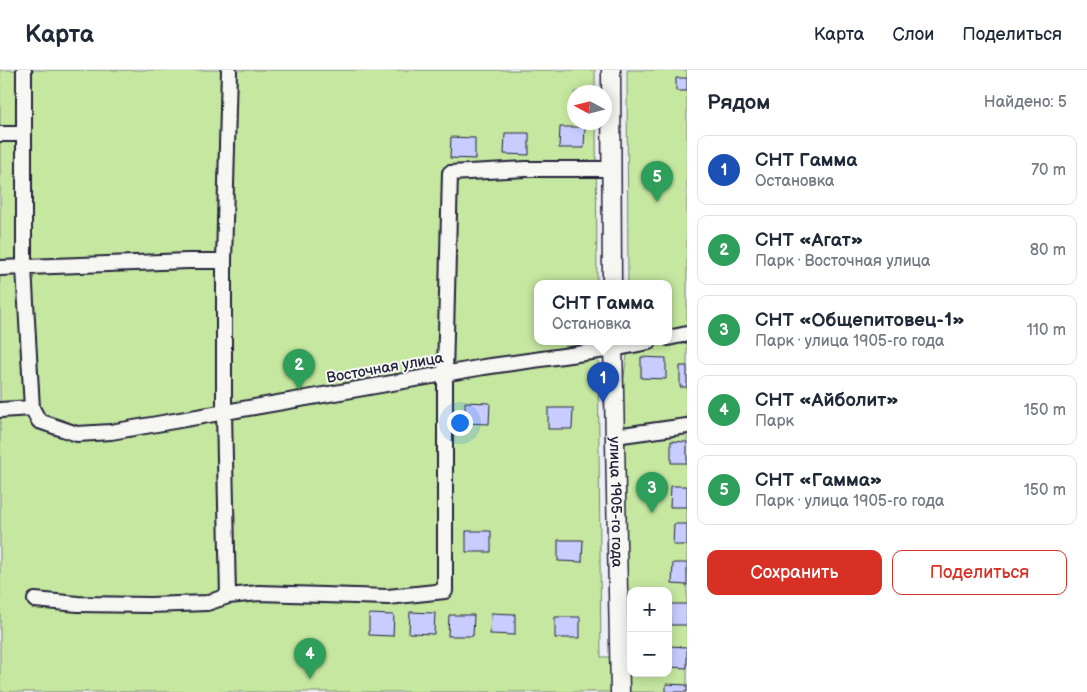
<!DOCTYPE html>
<html lang="ru">
<head>
<meta charset="utf-8">
<style>
  :root { --surface:#fff; --page:#f2f2f3; --text:#1f2937; --muted:#747a83; --line:#e0e1e3; --accent:#d93025 }
  body { margin:0; font-family:"Balsamiq Sans",sans-serif; background:var(--page); color:var(--text) }
  .controls { position:absolute; right:15px; bottom:15px; display:grid; overflow:hidden; border-radius:10px; box-shadow:0 2px 12px #0003 }
  .controls button { width:45px; height:45px; display:grid; place-items:center; padding:0; border:0; border-bottom:1px solid var(--line); background:var(--surface); color:var(--text); font:25px sans-serif }
  .compass { position:absolute; left:567px; top:15px; width:45px; height:45px; border-radius:50%; background:var(--surface); box-shadow:0 2px 12px #0003; rotate:277deg }
  .you { position:absolute; left:459px; top:352px; width:18px; height:18px; margin:-12px; border:4px solid #fff; border-radius:50%; background:#1a73e8; box-shadow:0 0 0 8px #1a73e833 }
  .badge { display:grid; place-items:center; width:32px; height:32px; border-radius:50%; background:var(--accent); color:#fff; font-size:16px; font-weight:700 }
  .pin { position:absolute; translate:-50% -41px; filter:drop-shadow(0 1px 2px #0008) }
  .pin::after { content:''; position:absolute; top:26px; width:18px; height:15px; background:inherit; clip-path:polygon(0 0,100% 0,50% 100%) }
  .popup { position:absolute; left:534px; top:210px; width:138px; height:65px; box-sizing:border-box; display:grid; place-content:center; border-radius:10px; background:var(--surface); filter:drop-shadow(0 1px 4px #0005); font-size:16px; white-space:nowrap; color:var(--muted) }
  .popup b { font-size:19px; color:var(--text) }
  .popup::after { content:''; position:absolute; left:50%; top:100%; margin-left:-10px; border:10px solid transparent; border-top-color:var(--surface) }
  .list { margin:0; padding:0; list-style:none }
  h2 { display:flex; justify-content:space-between; align-items:center; height:65px; margin:0; padding:0 20px; font-size:21px }
  h2 small { font-size:16px; font-weight:400; color:var(--muted) }
  .list li { display:grid; grid-template-columns:32px 1fr auto; gap:15px; align-items:center; box-sizing:border-box; height:70px; margin:0 10px 10px; padding:0 10px; border:1px solid var(--line); border-radius:10px }
  .list b { display:block; font-size:19px; white-space:nowrap }
  .list p { margin:0; font-size:16px; white-space:nowrap; color:var(--muted) }
  .list em { font-size:16px; font-style:normal; color:var(--muted) }
  .actions { display:flex; gap:10px; padding:15px 20px }
  .actions a { flex:1; padding:11px 0; border:1px solid var(--accent); border-radius:10px; text-align:center; font-size:18px; color:var(--accent) }
  .actions .main { background:var(--accent); color:#fff }
  .map { position:relative; flex:none; width:687px; height:622px; overflow:hidden }
  header { display:flex; align-items:center; gap:30px; box-sizing:border-box; height:70px; padding:0 25px; background:var(--surface); border-bottom:1px solid var(--line) }
  header strong { font-size:24px }
  nav { display:flex; gap:28px; margin-inline-start:auto; font-size:18px }
  main { display:flex }
  aside { flex:1; background:var(--surface) }
  .map>svg:first-child { display:block }
  .green { fill:#c5e7a0; stroke:#74846e; fill-rule:evenodd }
  .building { fill:#c8ccfe; stroke:#22223b }
  .lines { fill:none; stroke-linecap:round; stroke-linejoin:round }
  .minor-casing { stroke:#22223b; stroke-width:18 }
  .tertiary-casing { stroke:#22223b; stroke-width:21 }
  .minor { stroke:#f6f6f2; stroke-width:14 }
  .tertiary { stroke:#f6f6f2; stroke-width:18 }
  .labels { text-anchor:middle; dominant-baseline:central; stroke-width:4; stroke-linejoin:round; paint-order:stroke }
  .street-label { font-size:15px; fill:#22223b; stroke:#f6f6f2 }
</style>
</head>
<body>
<header>
<strong>Карта</strong>
<nav><a>Карта</a><a>Слои</a><a>Поделиться</a></nav>
</header>
<main>
<div class="map">
<svg width="687" height="622" viewBox="0 0 687 622">
  <rect width="100%" height="100%" fill="#edeef4"/>
  <filter id="ink" filterUnits="userSpaceOnUse"><feTurbulence type="fractalNoise" baseFrequency=".02" numOctaves="2"/><feDisplacementMap in="SourceGraphic" scale="10" xChannelSelector="R" yChannelSelector="G"/><feConvolveMatrix kernelMatrix="1 2 1 2 8 2 1 2 1" color-interpolation-filters="sRGB"/></filter>
  <g filter="url(#ink)">
    <path class="green" d="M0,0H595V22H574V52L596,53L597,214H538V272H598L601,587H619L615,366L629,272H668V214H628L627,0H687V622H0ZM631,521H668V603H631Z"/>
    <path class="building" d="M676,8H687V21H676Z
      M560,57H585L584,78H559Z
      M505,63H529V85L504,84Z
      M451,67L475,68V89L450,88Z
      M641,287L666,288V309L641,308Z
      M680,296H687V317H680Z
      M465,332L490,333L489,354L465,353Z
      M548,338H573L572,359H548Z
      M671,371L687,372V393H671Z
      M671,416H687V437H670Z
      M674,454H687V475H673Z
      M466,461H491V482H466Z
      M558,470H583L582,492L558,491Z
      M673,493H687V515L672,514Z
      M670,534H687V555H670Z
      M410,542L435,543L434,564L409,563Z
      M491,543L515,544V565L490,564Z
      M369,544L394,545L393,566L369,565Z
      M449,545H474L473,566H448Z
      M555,547H580V568H555Z
      M626,564H631V588H626Z
      M670,576L687,577V598L669,597Z
      M666,614L687,615V622H666Z"/>
    <g class="lines">
      <g class="minor-casing">
        <path id="minor" d="M24,0V198L32,338L39,351L77,364L111,362L484,297L613,279L649,272
          M0,64H24
          M0,198L188,191H224
          M668,268L687,264
          M0,340L32,338
          M615,366L687,356
          M228,526L224,343V191L229,0
          M35,530L78,534L150,535L207,533L228,526L259,523L388,527L445,521V304L450,103L526,99H611"/>
      </g>
      <g class="tertiary-casing">
        <g id="tertiary">
          <path d="M611,0L612,214"/>
          <path id="s1" d="M613,272L620,622"/>
        </g>
      </g>
      <use href="#minor" class="minor"/>
      <use href="#tertiary" class="tertiary"/>
    </g>
  </g>
  <g class="labels">
    <g class="street-label">
      <text transform="translate(385 298) rotate(-10)">Восточная улица</text>
      <text stroke="none"><textPath href="#s1" startOffset="160">улица 1905-го года</textPath></text>
    </g>
  </g>
</svg>
<div class="controls">
<button>+</button>
<button>−</button>
</div>
<svg class="compass" viewBox="-18 -18 36 36"><path d="M0-13l5 13h-10z" fill="#e53935"/><path d="M0 13l5-13h-10z" fill="#747a83"/></svg>
<div class="you"></div>
<div class="pin badge" style="left:603px;top:333px;background:#1a4fb4">1</div>
<div class="popup"><b>СНТ Гамма</b>Остановка</div>
<div class="pin badge" style="left:299px;top:320px;background:#2e9e5b">2</div>
<div class="pin badge" style="left:652px;top:443px;background:#2e9e5b">3</div>
<div class="pin badge" style="left:310px;top:609px;background:#2e9e5b">4</div>
<div class="pin badge" style="left:657px;top:132px;background:#2e9e5b">5</div>
</div>
<aside>
<h2>Рядом<small>Найдено: 5</small></h2>
<ul class="list">
<li><span class="badge" style="background:#1a4fb4">1</span><div><b>СНТ Гамма</b><p>Остановка</p></div><em>70 m</em></li>
<li><span class="badge" style="background:#2e9e5b">2</span><div><b>СНТ «Агат»</b><p>Парк · Восточная улица</p></div><em>80 m</em></li>
<li><span class="badge" style="background:#2e9e5b">3</span><div><b>СНТ «Общепитовец-1»</b><p>Парк · улица 1905-го года</p></div><em>110 m</em></li>
<li><span class="badge" style="background:#2e9e5b">4</span><div><b>СНТ «Айболит»</b><p>Парк</p></div><em>150 m</em></li>
<li><span class="badge" style="background:#2e9e5b">5</span><div><b>СНТ «Гамма»</b><p>Парк · улица 1905-го года</p></div><em>150 m</em></li>
</ul>
<div class="actions"><a class="main">Сохранить</a><a>Поделиться</a></div>
</aside>
</main>
</body>
</html>
